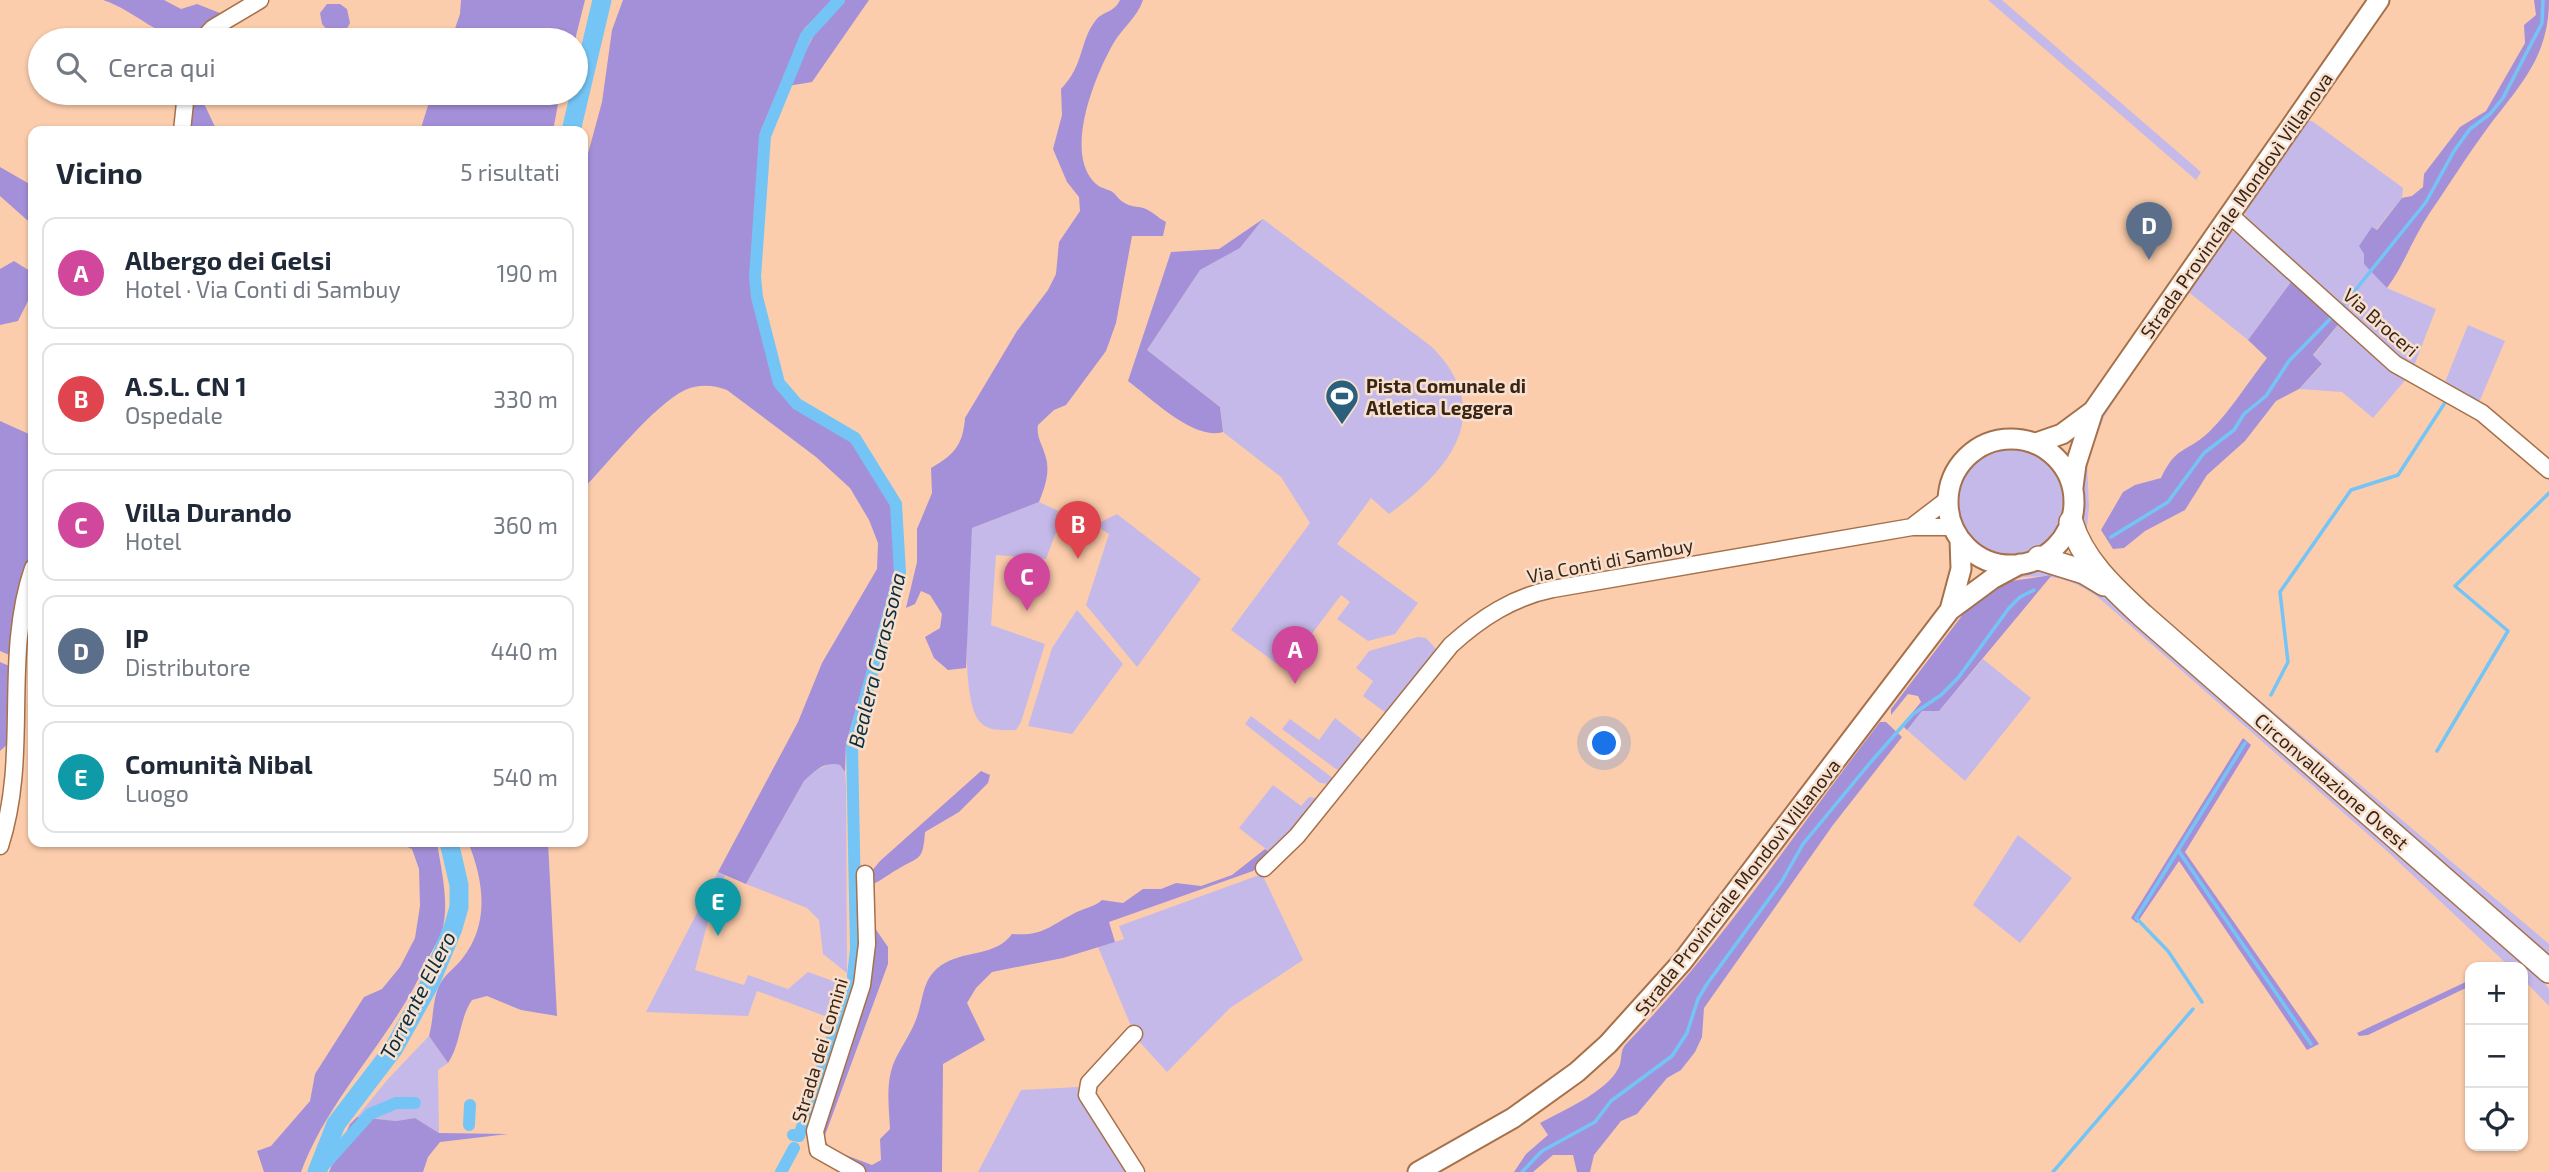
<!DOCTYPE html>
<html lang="it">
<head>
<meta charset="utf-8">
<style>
  :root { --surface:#fff; --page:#f2f2f3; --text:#1f2937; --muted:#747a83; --line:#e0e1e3; --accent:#2563eb }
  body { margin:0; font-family:"Exo 2",sans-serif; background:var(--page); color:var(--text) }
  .controls { position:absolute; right:21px; bottom:21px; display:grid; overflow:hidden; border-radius:14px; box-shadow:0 2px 5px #0004 }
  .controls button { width:63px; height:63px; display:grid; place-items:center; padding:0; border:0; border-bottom:2px solid var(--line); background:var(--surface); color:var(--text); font:35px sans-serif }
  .you { position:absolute; left:1605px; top:744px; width:24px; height:24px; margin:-18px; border:5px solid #fff; border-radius:50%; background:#1a73e8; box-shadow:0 0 0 10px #1a73e833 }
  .badge { display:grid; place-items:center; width:46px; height:46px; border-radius:50%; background:var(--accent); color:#fff; font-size:23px; font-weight:700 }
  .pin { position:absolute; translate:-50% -58px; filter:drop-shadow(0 2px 4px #0008) }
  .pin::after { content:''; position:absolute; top:37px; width:24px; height:21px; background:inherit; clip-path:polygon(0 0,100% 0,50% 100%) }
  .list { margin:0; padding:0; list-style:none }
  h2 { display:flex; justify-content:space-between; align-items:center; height:91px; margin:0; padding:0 28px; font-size:30px }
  h2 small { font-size:23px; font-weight:400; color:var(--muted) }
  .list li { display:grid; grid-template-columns:46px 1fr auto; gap:21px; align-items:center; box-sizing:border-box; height:112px; margin:0 14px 14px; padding:0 14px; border:2px solid var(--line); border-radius:14px }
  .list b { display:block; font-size:26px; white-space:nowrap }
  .list p { margin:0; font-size:23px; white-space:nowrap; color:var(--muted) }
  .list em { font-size:23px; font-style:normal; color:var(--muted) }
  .icon { flex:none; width:38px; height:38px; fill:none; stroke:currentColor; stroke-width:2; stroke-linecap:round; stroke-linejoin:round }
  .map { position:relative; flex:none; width:2549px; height:1172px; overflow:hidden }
  .search { position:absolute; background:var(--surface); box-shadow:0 2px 5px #0004; left:28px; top:28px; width:560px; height:77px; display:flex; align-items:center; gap:18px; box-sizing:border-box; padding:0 24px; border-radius:38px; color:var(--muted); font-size:26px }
  .panel { position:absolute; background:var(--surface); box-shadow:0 2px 5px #0004; left:28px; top:126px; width:560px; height:721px; border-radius:14px }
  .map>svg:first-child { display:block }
  .green { fill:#c5b9e9 }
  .forest { fill:#a490d8 }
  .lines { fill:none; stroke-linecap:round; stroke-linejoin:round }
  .stream { stroke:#74c5f5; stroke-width:3.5 }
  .canal { stroke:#74c5f5; stroke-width:12 }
  .river { stroke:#74c5f5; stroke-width:19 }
  .minor-casing { stroke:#a6714a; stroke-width:19 }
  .major-casing { stroke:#a6714a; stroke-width:23 }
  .highway-casing { stroke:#a6714a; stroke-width:26 }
  .minor { stroke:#fff; stroke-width:16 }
  .major { stroke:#fff; stroke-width:19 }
  .highway { stroke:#fff; stroke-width:23 }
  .labels { text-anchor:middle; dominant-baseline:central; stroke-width:5; stroke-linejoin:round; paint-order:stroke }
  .street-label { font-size:19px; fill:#3a2414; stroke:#f8e0cf }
  .poi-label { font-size:19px; font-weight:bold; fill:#3a2414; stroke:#f8e0cf; text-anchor:start }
  .water-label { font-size:21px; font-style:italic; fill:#082e41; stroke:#f8e0cf }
</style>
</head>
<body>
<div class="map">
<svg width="2549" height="1172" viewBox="0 0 2549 1172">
  <rect width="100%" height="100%" fill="#fccdac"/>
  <path class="green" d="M1988,0H2002L2201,172L2196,180Z
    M2306,121H2312L2403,188L2402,198L2376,230L2373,227L2387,288L2436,309L2412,371L2245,218L2246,208Z
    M1263,219L1432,347C1498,414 1448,471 1389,514L1371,498L1337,544L1418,603L1395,634L1368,641L1337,619L1350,602L1341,595L1299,651L1291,645L1277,664L1231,630L1310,523L1281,477L1223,432L1220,407L1147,350L1200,270L1240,248Z
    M2230,231L2243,233L2294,278L2248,340L2186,290Z
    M2178,300L2104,417L2087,461L2089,507L2086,536L2094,553L2122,584L2549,944V961L2134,600C2115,583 2092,563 2083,539C2078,527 2084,514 2084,502C2084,488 2079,473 2082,460C2093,410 2149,343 2178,300Z
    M2341,321L2407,378L2373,418L2342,392L2299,389L2322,365L2313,356Z
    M2468,325L2505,341L2478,405L2443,387Z
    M1957 501a54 54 0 1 1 108 0a54 54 0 1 1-108 0Z
    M1039,502L1063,513L1046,559L996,555L991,625L1045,644L1021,722L1016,730C1003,730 989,732 980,722C957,697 970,565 972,528Z
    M1117,514L1201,579L1137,667L1086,605L1109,534L1095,525Z
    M2038,570H2054L2104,593L2539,975L2549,989V1006L2523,979V967H2510L2388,852L2099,598C2071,577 2049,574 2015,578Z
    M1077,610L1123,664L1072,734L1028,726L1052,648Z
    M1418,637L1426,638L1436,649L1386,713L1363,696L1373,681L1356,668L1369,651Z
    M1983,659L2031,698L1965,781L1907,730L1922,711H1939Z
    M1251,716L1334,779L1330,784L1320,783L1245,724Z
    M1335,718L1364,741L1340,772L1282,729L1290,719L1319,740Z
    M832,763L840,765L845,772L846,785L847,973L823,954L819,920L807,908L746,884L804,781L814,771Z
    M1273,785L1301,806L1309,797L1321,799L1275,856L1239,828Z
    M2018,835L2072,878L2020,943L1973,905Z
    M718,872L725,875L711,910L695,970L744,985L748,975L788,989L808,972L844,985L833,1019L757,991L748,1016L646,1012Z
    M1262,874L1303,960L1230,1008L1167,1072L1136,1038L1098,947L1124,939L1119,926Z
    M429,1036L448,1063L438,1070L439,1133L415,1118L396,1121L357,1117L388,1079Z
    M1078,1087L1080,1094L1131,1172H978L1021,1090Z"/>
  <path class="forest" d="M103,0H164L181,9L197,4L225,15L196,40C158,40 137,11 103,0Z
    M461,0H585L575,40H451L460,14Z
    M623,0H832L804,29L761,130L751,284L777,387L790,403L851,440L892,506L896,575L846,743L845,772L840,765C824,761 815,771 804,781L746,884L718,872L798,722L822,663L877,569L878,543L869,520L850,488L816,457L727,390C713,385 699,384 685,390C654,405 608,463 583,489V172L602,102L612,30Z
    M845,0H869L812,82L788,86L819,25Z
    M1120,0H1143C1137,18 1122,28 1113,44C1095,76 1065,149 1093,181C1099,188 1104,188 1111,191C1116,194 1118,199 1123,202C1130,207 1136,206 1143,208C1151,210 1158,218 1166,222L1163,236H1132L1116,323L1106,351L1066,405L1054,410L1038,425C1036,438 1043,445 1046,458C1050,473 1045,487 1039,502L972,528L966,668L948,670L934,658L925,637L940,628L942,614L930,595L921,591L915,604L906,608L917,562V529L932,493L931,468C954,455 963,445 965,418L1017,331L1048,290L1056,274L1059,242L1080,211L1079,197L1067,182L1053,149L1062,115L1061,89C1085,64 1079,41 1096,20C1103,11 1114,13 1120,0Z
    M2534,0H2549C2549,56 2521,84 2489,126C2468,154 2449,185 2429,214C2413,238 2404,265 2387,288L2364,264V254L2359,246L2372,227L2377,230L2402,198L2412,196L2423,187L2424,174L2460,127L2486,111L2525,43L2524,25L2536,15Z
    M327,4H340L347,9L350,23L344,34L328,31L322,24L320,13Z
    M192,93H199L217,131H189Z
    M432,93H560L553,131H420Z
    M0,167L33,186V220H27L0,196Z
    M1263,219L1240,248L1200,270L1147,350L1220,407L1223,432C1194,441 1151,398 1128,381L1171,252L1219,249Z
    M14,261L33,273V291L18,321L0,325V269Z
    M2294,278L2341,321L2313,355L2322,364L2299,389L2276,401L2245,441L2207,475L2185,510L2145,531L2124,548L2113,549L2101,530L2123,492L2135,485L2161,478C2177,444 2186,454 2210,431C2232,409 2248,382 2267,358L2248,340Z
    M0,421L29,434L33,432V554L17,605L14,657L0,651Z
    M2052,575L1939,711H1922L1907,730L1902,725L1921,702L1918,696L1908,694L1891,715V709L1967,609L2004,582Z
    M0,662L14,668L12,740L0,751Z
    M1880,722H1886L1902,737L1833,825L1704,1008L1702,1037L1695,1052L1681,1070L1667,1078L1637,1114L1621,1121L1594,1155L1590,1172H1577L1573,1155H1553L1533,1172H1514L1526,1154L1548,1135L1540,1123C1562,1111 1606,1092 1618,1069C1623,1061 1619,1051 1626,1044C1721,946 1796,830 1880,722Z
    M2243,738L2251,745L2185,852L2319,1044L2307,1050L2179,861L2137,923L2131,918Z
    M981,771L990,775L988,783L959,812L925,832C923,861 920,856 898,869C887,875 880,882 868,886L871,872L880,861Z
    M396,842H437C441,869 449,900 443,927C440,939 432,950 427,961C394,1037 330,1094 301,1172H264L257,1151L271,1146L310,1101L315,1074L364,997L382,989L400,967L415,938L420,906L419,869L412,849Z
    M468,842H548L557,1016L521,1010L487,996L472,1000C459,1019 461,1044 448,1063L429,1036C434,1018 432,1000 440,984C445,974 455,968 462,959C490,924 484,881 468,842Z
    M1265,849L1275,856L1253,871L1109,922L1115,942L1063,958L992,972L976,988L967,1003L985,1040L943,1064L942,1172H864L820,1143L870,921L888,947V964L824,1138L830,1149L872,1165L881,1160L880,1139L890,1129C889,1106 885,1082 895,1060C901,1047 910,1035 915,1022C925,999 920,977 945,963C968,950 996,956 1012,934C1043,936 1048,927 1073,914C1083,908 1093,908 1102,900L1123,903L1143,889H1161L1176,883L1201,886L1232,875Z
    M2470,980V986L2368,1035L2359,1036L2357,1033Z
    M357,1117L396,1121L415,1118L439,1133L508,1134L440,1142L428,1157L423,1172H329L350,1124Z"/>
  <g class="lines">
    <path class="stream" d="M2341,308L2426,202L2454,151L2470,129L2490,114L2503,98L2542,23L2543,0
      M2471,397L2529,443
      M2111,537L2168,502L2204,453L2234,430L2244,414L2266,396L2289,361L2333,316
      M2271,695L2288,662L2280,592L2351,490L2398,475L2446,401
      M2437,751L2508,631L2455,586L2549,493
      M2178,850L2311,1044
      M2202,1002L2168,951L2136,918L2245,743
      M1522,1172L1542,1151L1595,1122L1611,1101L1672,1056L1687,1033L1698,999L1707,984L1782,881L1803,844L1870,763L1913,714L1941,695L1958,678L2009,608L2020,597L2034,590
      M2053,1172L2193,1009"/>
    <path class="canal" d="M839,0L806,36L765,136L755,277L757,297L779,383L797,404L855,438L896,504L900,573L852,745L856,949L853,976
      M469,1125L470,1105
      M793,1135L799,1136L850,986
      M318,1172L370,1114L396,1103H415
      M781,1172L794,1148"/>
    <path class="river" d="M571,131L602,0
      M317,1172L336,1124L394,1048L430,983L453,928L459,907V885L449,842"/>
    <g class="minor-casing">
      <path id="minor" d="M202,40L213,28L260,0
        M182,131L186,93
        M2230,215L2395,364L2482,413L2549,470
        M1914,525L1948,499
        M0,846C30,754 2,659 33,568
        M1264,868L1297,836L1451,645C1481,618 1513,597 1553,589L1912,527H1953
        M1134,1034L1089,1083L1087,1095L1136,1172
        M857,1172L818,1150L815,1131L862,985L867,944L865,874"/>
    </g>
    <g class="major-casing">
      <path id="major" d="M1948 502a63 63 0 1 1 126 0a63 63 0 1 1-126 0Z
        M2036,443L2062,434L2093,411
        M2073,487L2076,464L2093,411L2379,0
        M1950,610L1961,569L1960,539
        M1418,1172L1513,1118L1577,1072L1608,1044L1682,962L1950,610L1992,579L2020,564"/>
    </g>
    <g class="highway-casing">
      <path id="highway" d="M2071,522C2082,560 2114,589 2142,615L2549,971
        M2039,558L2084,572L2104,584"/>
    </g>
    <use href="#minor" class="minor"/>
    <use href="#major" class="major"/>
    <use href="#highway" class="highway"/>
  </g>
  <defs>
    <g id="stadium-pin" transform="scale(1.75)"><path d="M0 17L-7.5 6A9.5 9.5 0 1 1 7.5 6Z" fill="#2c5f7c" stroke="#f8e0cf"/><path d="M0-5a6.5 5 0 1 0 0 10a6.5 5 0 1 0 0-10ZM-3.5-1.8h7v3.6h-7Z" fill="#fff"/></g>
  </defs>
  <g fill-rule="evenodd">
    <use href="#stadium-pin" x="1342" y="396"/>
  </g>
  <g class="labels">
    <g class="street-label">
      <text transform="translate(2236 205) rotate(-55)">Strada Provinciale Mondovì Villanova</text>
      <text transform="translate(2381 322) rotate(41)">Via Broceri</text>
      <text transform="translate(1610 560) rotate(-11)">Via Conti di Sambuy</text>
      <text transform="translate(2332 781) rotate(41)">Circonvallazione Ovest</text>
      <text transform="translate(1737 887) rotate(-52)">Strada Provinciale Mondovì Villanova</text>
      <text transform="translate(819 1050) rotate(-73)">Strada dei Comini</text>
    </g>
    <g class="poi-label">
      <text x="1366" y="385">Pista Comunale di<tspan x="1366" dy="22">Atletica Leggera</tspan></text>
    </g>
    <g class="water-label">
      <text transform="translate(876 660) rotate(-76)">Bealera Carassona</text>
      <text transform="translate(417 995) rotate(-63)">Torrente Ellero</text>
    </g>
  </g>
</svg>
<div class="controls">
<button>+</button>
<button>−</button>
<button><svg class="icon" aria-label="locate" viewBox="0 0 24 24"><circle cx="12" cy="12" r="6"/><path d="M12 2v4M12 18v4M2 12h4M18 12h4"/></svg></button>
</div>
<div class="you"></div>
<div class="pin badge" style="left:1295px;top:684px;background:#d1479c">A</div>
<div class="pin badge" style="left:1078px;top:559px;background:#e0444e">B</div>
<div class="pin badge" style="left:1027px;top:611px;background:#d1479c">C</div>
<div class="pin badge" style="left:2149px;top:260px;background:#5c6f8a">D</div>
<div class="pin badge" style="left:718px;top:936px;background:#0f9aa8">E</div>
<div class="search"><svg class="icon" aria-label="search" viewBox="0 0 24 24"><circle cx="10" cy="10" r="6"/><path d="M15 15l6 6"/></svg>Cerca qui</div>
<section class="panel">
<h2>Vicino<small>5 risultati</small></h2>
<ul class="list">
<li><span class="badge" style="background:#d1479c">A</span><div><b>Albergo dei Gelsi</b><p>Hotel · Via Conti di Sambuy</p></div><em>190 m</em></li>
<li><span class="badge" style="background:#e0444e">B</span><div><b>A.S.L. CN 1</b><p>Ospedale</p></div><em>330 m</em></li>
<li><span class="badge" style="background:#d1479c">C</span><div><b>Villa Durando</b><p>Hotel</p></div><em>360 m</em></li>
<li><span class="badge" style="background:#5c6f8a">D</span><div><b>IP</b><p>Distributore</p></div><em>440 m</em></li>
<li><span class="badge" style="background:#0f9aa8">E</span><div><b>Comunità Nibal</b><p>Luogo</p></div><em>540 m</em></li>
</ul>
</section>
</div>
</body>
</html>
